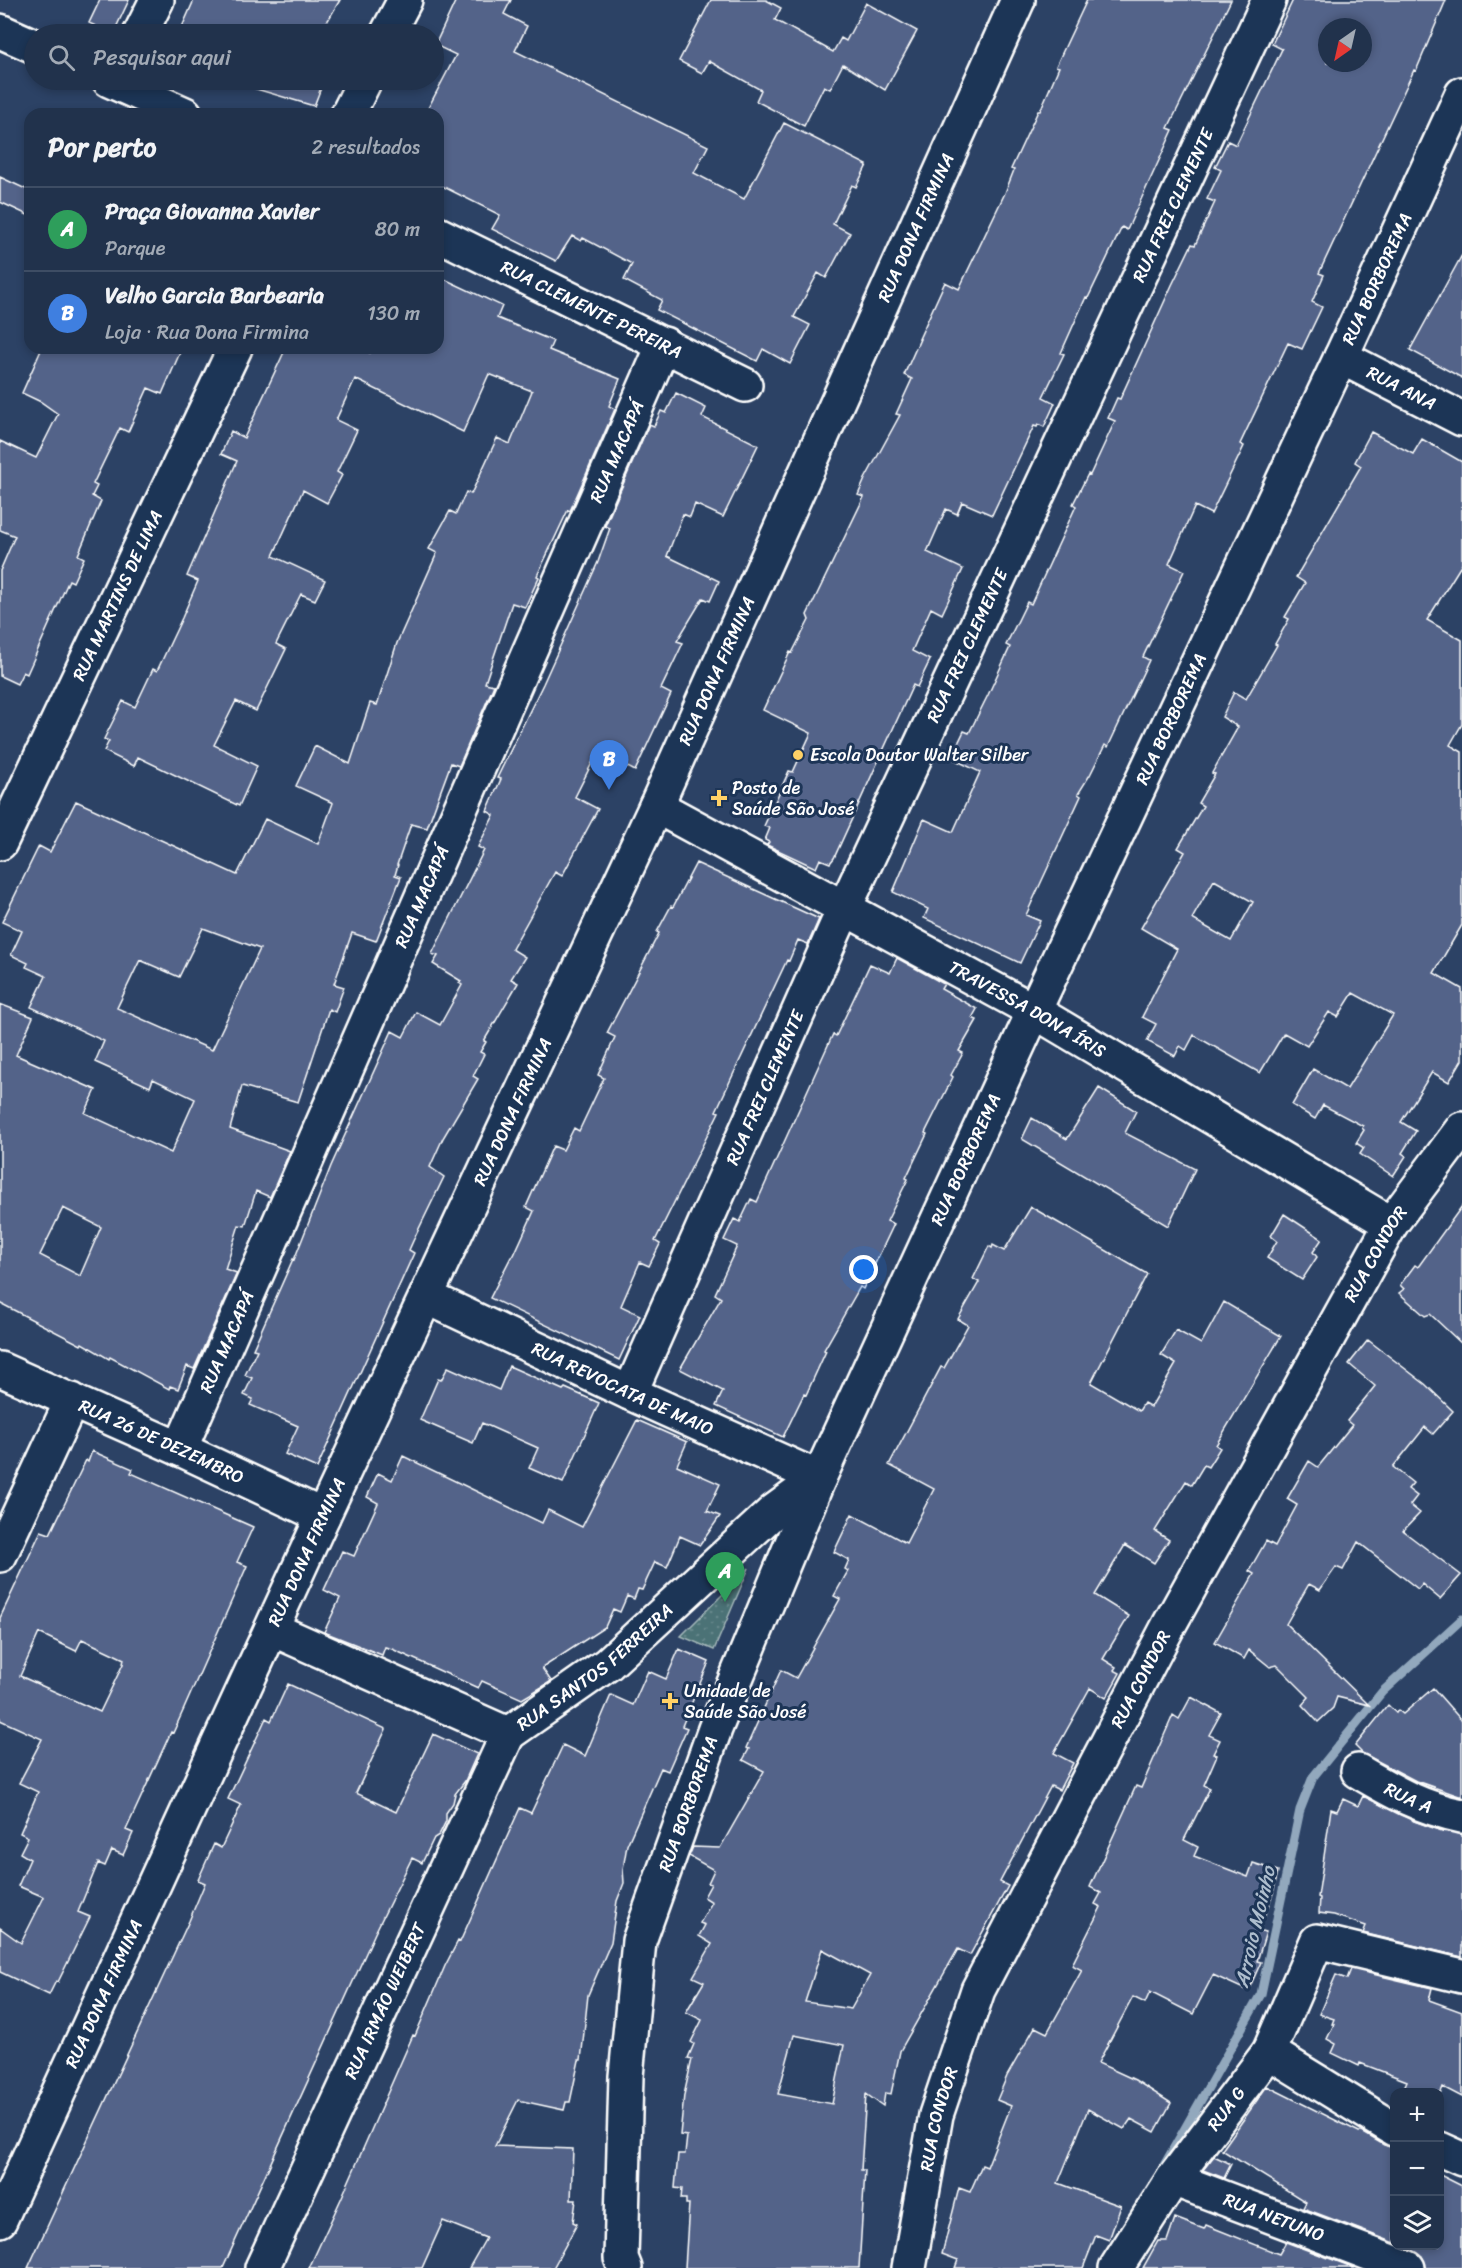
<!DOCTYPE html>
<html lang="pt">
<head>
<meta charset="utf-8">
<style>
  body { margin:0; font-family:Sriracha,sans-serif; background:#2d3e56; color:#f1f3f6 }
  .controls { position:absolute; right:18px; bottom:18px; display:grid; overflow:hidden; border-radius:12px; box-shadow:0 3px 9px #0003 }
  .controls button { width:54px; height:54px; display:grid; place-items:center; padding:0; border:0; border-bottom:2px solid #3e4d64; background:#21324c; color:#f1f3f6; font:30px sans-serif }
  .compass { position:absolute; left:1318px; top:18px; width:54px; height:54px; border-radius:50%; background:#21324c; box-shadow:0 3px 9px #0003; rotate:214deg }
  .you { position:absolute; left:864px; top:1270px; width:21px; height:21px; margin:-15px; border:4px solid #fff; border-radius:50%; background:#1a73e8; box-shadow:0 0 0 9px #1a73e833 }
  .badge { display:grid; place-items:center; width:39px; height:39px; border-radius:50%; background:#ea580c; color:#fff; font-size:20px; font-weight:700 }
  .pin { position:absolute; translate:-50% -50px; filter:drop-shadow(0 2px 3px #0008) }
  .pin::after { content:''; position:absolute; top:32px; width:21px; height:18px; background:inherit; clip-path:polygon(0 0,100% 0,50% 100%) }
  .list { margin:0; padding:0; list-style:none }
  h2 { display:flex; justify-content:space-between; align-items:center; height:78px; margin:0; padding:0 24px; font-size:26px }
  h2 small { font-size:20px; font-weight:400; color:#a2aab5 }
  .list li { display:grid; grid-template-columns:39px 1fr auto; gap:18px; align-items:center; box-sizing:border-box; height:84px; padding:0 24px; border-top:2px solid #3e4d64 }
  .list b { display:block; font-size:22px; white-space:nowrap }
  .list p { margin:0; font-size:20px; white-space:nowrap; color:#a2aab5 }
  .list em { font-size:20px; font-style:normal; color:#a2aab5 }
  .icon { flex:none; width:33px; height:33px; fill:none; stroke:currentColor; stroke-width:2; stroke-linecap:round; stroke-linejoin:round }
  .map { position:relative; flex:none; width:1462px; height:2268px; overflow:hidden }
  .search { position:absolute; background:#21324c; box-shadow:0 3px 9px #0003; left:24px; top:24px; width:420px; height:66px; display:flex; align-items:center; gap:15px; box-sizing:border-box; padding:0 21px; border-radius:33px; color:#a2aab5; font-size:22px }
  .panel { position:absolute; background:#21324c; box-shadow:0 3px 9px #0003; left:24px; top:108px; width:420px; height:246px; border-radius:18px }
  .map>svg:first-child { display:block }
</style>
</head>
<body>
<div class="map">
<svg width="1462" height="2268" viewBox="0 0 1462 2268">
  <defs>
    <pattern id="grass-dots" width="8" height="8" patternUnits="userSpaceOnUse" patternTransform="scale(1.5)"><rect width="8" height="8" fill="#4b7276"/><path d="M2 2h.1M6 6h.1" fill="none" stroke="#66878b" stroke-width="1.8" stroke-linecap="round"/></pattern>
  </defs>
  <rect width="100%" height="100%" fill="#2c4265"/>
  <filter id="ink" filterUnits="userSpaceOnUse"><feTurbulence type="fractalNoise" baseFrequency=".0167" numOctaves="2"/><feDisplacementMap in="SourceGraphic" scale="12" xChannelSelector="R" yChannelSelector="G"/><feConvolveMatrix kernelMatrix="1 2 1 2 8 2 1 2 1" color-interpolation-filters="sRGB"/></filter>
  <g filter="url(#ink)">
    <path fill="url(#grass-dots)" stroke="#a5b8ba" stroke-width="1.5" d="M749,1568L714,1650L681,1636Z"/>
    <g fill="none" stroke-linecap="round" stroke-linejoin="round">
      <path stroke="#92a8bd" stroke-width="9" d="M1162,2169L1261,1994L1300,1810L1313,1777L1382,1692L1462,1619"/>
    </g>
    <path fill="#536389" stroke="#fff" stroke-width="1.5" fill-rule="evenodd" d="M100,0H129L113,34L89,23Z
      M194,0H340L320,34H179Z
      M456,0H511L504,14L527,26L515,51L708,146L694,173L744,199L784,123L867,165L856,187L852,185L833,224L850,233L826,278L818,273L794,317L810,325L790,364L763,349L757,361L657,310L662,300L624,280L632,264L583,238L581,241L572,236L556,261L492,229L500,215L438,184V114H425L456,55L435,45Z
      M711,0H766L781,8L775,20L833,52L841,38L846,41L866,3L917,31L885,90L843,64L830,89L824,86L804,126L756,101L761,90L709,61L702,73L679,61Z
      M1087,0H1231L1168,128L1173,130L1127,230L1122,227L1088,298L1086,297L1061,353L1064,354L1043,397L1055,403L1044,427L1038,424L1037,427L1034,426L992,515L962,502L957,514L946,509L927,552L963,569L942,614L931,608L912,651L930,660L917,687L913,685L834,858L830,863L820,859L816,868L767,845L769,842L765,840L770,828L764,826L789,771L793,772L811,733L763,710L790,652L792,653L809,620L807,615L864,497L858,495L865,479L900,415L896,414L912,379L904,375L920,339H919L945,282L959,289L1005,193L1014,170L1011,169L1038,111H1040L1059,67L1056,66Z
      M1293,0H1446L1416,71L1414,70L1319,273L1324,275L1312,302L1322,307L1302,349L1288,343L1240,444L1244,446L1211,514L1195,506L1169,564L1184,571L1143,657L1149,660L1108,747L1105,745L1090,775L1078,794L1081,796L1026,915L1040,921L1020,963L924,918L928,909L893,892L924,819L953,832L980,772L951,758L964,731L969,733L988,695L1010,647L1006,645L1027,602L1031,604L1076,506L1073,504L1088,474L1090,475L1115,421L1108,418L1117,398L1120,399L1172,285L1192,244L1195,245L1215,202L1207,199L1221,170L1215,167L1228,141L1236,145L1282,49L1272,44ZM1327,27H1363V63H1327Z
      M244,80H324L314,106L243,85Z
      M0,177L30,191V216L0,202Z
      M1462,255V378L1410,350Z
      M438,276L502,306L497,318L553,341L549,350L620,379L609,406L615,409L570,511L568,510L537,576L539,577L525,607L512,603L485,683L494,685L459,766L451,763L427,828L411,824L397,865H398L395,875L401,877L376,941L352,933L334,984L344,987L335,1012L329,1009L298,1102L242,1086L230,1129L290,1151L270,1197L256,1191L245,1226L239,1225L225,1269L237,1273L194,1369L187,1366L178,1389L170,1386L169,1389L110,1357L109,1359L82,1343L81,1345L0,1303V1004L33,1017L16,1055L96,1090L85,1113L171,1153L195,1099L153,1079L150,1087L95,1062L104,1041L31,1007L46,976L26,967L28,963L11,955L22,931L2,922L39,846L50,852L76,801L237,875L265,819L318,844L333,803L296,786L315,746L350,764L370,703L377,705L397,643L437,553L429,549L450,511L456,514L466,492L471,494L497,438L510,444L532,391L489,374L463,432L355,379L336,420L357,430L337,472L342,475L327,503L303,490L273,556L325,580L315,600L301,594L276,644L286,649L256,711L236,701L214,745L257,766L239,806L138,757L134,766L104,751L109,741L104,739L123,701L135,707L153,669L157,671L182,618L198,581L187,576L237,461L221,454L231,431L244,438L286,348H359L370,353L373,348H438ZM203,928L260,949L212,1050L117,1008L140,960L179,977ZM63,1208L101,1227L80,1276L40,1255Z
      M42,348H182L162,394L148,388L128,432L120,428L93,484L97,486L92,496L101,501L78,555L84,558L73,582L69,580L27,674L23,672L17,684L0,676V571L15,536L0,530V441L36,458L58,414L41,402L22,393Z
      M676,393L706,408L702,417L758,445L723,517L695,504L690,517L683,514L667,556L719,581L710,601L703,598L677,641L683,643L661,689L671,694L635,771L598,751L575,797L598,809L562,876L555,872L512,949L525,957L511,979L518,983L484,1041L486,1042L480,1052L484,1054L473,1076L478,1079L443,1138L430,1167L444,1177L413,1241L409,1250L414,1253L317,1468L285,1454L298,1426L250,1405L253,1399L244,1395L252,1378L245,1375L257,1350L253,1349L293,1259L294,1260L331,1166L392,1031L403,1037L416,1012L440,1025L462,985L459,983L461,981L433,964L438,956L432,954L484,850L478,847L494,815L487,811L501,779L497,778L543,684L598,562L610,528L605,526L649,424L654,426L661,411L666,413Z
      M1371,432L1413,454L1422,439L1462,462V564L1427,620L1462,640V724L1450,745L1462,752V925L1434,973L1462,989V1060L1449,1082L1432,1072L1401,1122L1416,1131L1402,1153L1406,1156L1393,1176L1360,1154L1364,1148L1356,1143L1364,1130L1362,1128L1363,1126L1323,1105L1315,1119L1292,1105L1313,1069L1347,1089L1393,1015L1353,993L1338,1017L1329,1012L1307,1046L1284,1033L1260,1073L1194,1035L1186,1050L1180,1046L1175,1056L1147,1041L1156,1024L1142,1017L1177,949L1141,928L1185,852L1178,848L1203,806L1198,803L1215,774L1212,773L1238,727L1222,717L1234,692L1246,699L1277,645L1275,644L1289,619L1285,617L1305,583L1296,577L1361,466L1355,462ZM1214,880L1253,902L1231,941L1192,919Z
      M696,863L819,919L808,944L798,940L789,961L787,960L716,1111L719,1112L655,1241L660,1244L649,1266L640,1262L621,1306L640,1315L619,1360L490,1298L511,1257L514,1255L534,1211L526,1207L553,1146L563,1150L574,1128L579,1131L604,1078L598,1075L615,1037L607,1033L659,933L657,932L671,906L673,907Z
      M897,958L944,984L941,989L977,1009L972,1018L977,1020L959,1051L963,1053L951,1075L953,1077L925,1133L927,1134L906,1178L908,1179L887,1221L894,1224L863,1289L860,1287L824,1350L826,1351L806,1395L804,1394L783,1437L716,1406L723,1391L680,1369L721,1298L715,1294L737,1246L724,1240L734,1219L740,1222L751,1199L757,1202L833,1034L836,1036L870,964L890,973Z
      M1099,1088L1136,1111L1125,1133L1195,1169L1168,1226L1022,1139L1032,1118L1067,1139Z
      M1462,1206V1344L1430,1314L1425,1316L1399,1293L1404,1289L1400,1285L1415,1265L1418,1267Z
      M1031,1207L1147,1274L1091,1383L1139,1411L1144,1403L1151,1407L1176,1364L1161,1355L1176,1330L1201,1344L1224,1302L1281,1336L1216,1445L1220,1448L1208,1467L1204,1465L1192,1485L1186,1481L1155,1531L1169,1540L1154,1563L1125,1545L1095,1595L1129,1616L1103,1659L1116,1667L1114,1670L1120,1673L1106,1698L1090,1688L1054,1753L1073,1763L1059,1790L1051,1786L1000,1882L1008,1886L970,1955L958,1949L900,2051L891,2094L885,2093L883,2106L866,2094L861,2170H865L859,2268H685L689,2204H686V2199H681L682,2189L675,2188L678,2154H685L687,2136L680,2135L684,2095L692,2059L688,2058L694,2044L691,2042L702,2020L686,2012L704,1982L693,1977L712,1944L699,1936L705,1925L700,1923L712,1902L704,1897L711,1884L708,1883L714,1870L689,1856L693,1847L720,1848L764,1771L743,1760L749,1749L746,1748L781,1670L796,1678L840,1599L834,1596L848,1571L845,1569L849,1560L834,1552L852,1514L906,1543L934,1489L889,1465L941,1367L944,1368L968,1325L958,1319L979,1282L973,1279L989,1246L992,1248L993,1245L1004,1251ZM822,1949L870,1975L851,2009L805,2002ZM794,2035L844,2045L832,2104L778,2094Z
      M1284,1214L1322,1239L1313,1252L1317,1257L1302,1280L1267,1258L1277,1241L1271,1236Z
      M1368,1340L1425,1384L1453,1411L1433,1434L1425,1427L1393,1467L1413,1483L1408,1489L1417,1496L1410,1505L1420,1513L1403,1531L1461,1575L1440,1599L1422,1584L1418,1589L1358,1542L1343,1570L1336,1567L1320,1590L1309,1584L1286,1624L1369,1705L1337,1697L1333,1708L1318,1722L1302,1705L1309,1697L1277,1665L1270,1667L1249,1650L1244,1659L1215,1642L1254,1574L1249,1571L1266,1541L1275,1546L1297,1505L1287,1499L1309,1461L1318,1467L1352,1425L1347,1421L1375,1386L1349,1364Z
      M509,1366L563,1390L565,1388L599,1403L563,1483L529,1468L538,1448L482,1423L473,1443L420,1420L438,1379L441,1380L448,1367L499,1390Z
      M637,1420L687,1442L677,1465L720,1484L707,1511L720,1516L700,1545L680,1536L667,1567L655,1562L642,1590L638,1589L634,1599L627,1596L620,1612L613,1609L605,1627L542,1668L551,1681L542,1687L522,1699L482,1681L478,1688L392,1649L385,1647L382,1655L324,1632L340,1598L324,1590L342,1551L354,1556L378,1503L367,1497L378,1473L392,1480L403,1456L542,1523L548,1510L582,1527Z
      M92,1451L133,1469L131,1473L253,1527L237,1562L247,1566L183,1711L173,1733L171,1732L126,1830L133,1833L123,1855L112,1850L105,1866L98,1863L78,1912L90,1917L58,1982L56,1981L49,1995L0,1972V1928L21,1943L44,1897L18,1886L30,1859L20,1853L28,1837L20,1833L38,1792L19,1783L42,1739L0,1720V1618L41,1531L50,1534L86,1460L88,1462ZM39,1633L76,1651L82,1639L124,1659L123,1664L100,1712L20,1676Z
      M679,1649L709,1662L682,1726L687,1728L668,1771L661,1768L627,1845L623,1869L624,1883L617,1901L611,1942L588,1995L581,2060H579L570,2102H566L564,2110L518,2100L495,2146L573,2149L571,2200H576L573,2222L577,2224L553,2268H469L486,2238L443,2221L422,2268H309L341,2199L413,2035L415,2036L445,1966L458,1941L460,1942L520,1808L531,1813L563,1745L585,1756L611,1695L633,1705L648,1671L666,1679Z
      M288,1684L386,1729L356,1793L396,1812L433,1734L477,1754L465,1781L455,1794L453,1803L446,1813V1821L439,1835L434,1838L422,1863L412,1858L375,1933L223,2268H28L189,1921L205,1883L198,1880L214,1844L221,1848L241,1805L228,1799L266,1718L271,1721Z
      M1433,1688L1462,1721V1797L1416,1781L1362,1753L1355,1746L1388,1705L1396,1713L1398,1710L1403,1714Z
      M1191,1697L1221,1713L1209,1735L1220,1740L1213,1754L1217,1755L1204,1785L1210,1788L1184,1840L1198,1847L1194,1856L1248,1877L1253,1863L1278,1871L1273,1893L1259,1930L1266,1932L1257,1961L1261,1962L1248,1991L1213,1975L1193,2014L1150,1992L1145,2003L1133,1997L1098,2063L1135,2080L1171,2103L1155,2132L1131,2119L1124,2129L1088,2109L1058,2183L1121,2206L1109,2240L1096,2235L1083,2268H955L958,2260L942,2254L959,2188L970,2192L982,2165L987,2167L1011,2106L997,2100L1007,2076L1035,2027L1047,2033L1082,1970L1072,1965L1101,1907L1095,1904L1101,1893L1090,1887L1136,1786L1141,1788L1173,1715L1179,1719Z
      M1363,1796L1414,1821L1442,1831L1462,1834V1957L1363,1933L1366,1926L1334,1915L1319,1913L1320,1898L1318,1897L1331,1809L1337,1811L1343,1799L1358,1806Z
      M1351,1969L1432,1988L1429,2000L1462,2012V2097L1443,2087L1441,2092H1402L1407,2081L1360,2063L1359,2066L1332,2053L1336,2044L1327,2039L1334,2024H1332L1334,2019L1319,2014L1336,1975L1347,1979Z
      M1267,2086L1359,2132H1362L1384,2145L1395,2148V2243L1303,2208L1306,2202L1222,2150Z
      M1214,2156L1231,2164L1224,2178L1203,2170Z
      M1440,2175L1462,2186V2268H1426L1422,2256L1402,2246H1440Z
      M1175,2218L1204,2229L1206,2225L1279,2254L1286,2242L1355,2268H1143L1158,2241H1167Z"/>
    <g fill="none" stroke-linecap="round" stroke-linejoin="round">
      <defs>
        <g id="minor">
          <path d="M0,31L34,46"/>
          <path d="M140,34L157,0"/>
          <path d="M387,34L405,0"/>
          <path d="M109,80L185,114"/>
          <path d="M348,114L365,80"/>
          <path id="s1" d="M438,234L745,385"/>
          <path id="s2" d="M1341,357L1462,419"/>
          <path id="s3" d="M656,806L1034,1011L1391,1224"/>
          <path id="s4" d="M0,843L235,348"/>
          <path id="s5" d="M427,1297L630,1393L819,1478"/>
          <path id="s6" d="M0,1369L180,1449L323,1516"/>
          <path id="s7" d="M630,1393L844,909L1269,0"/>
          <path id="s8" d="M180,1449L664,344"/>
          <path d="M0,1555L72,1400"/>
          <path id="s9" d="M272,1629L508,1734L608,1664L774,1511L819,1478"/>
          <path id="s10" d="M1358,1771C1393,1792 1422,1808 1462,1816"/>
          <path d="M1269,2052L1394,2129"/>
          <path d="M1440,2149L1462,2159"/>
          <path id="s11" d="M1173,2179L1408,2268"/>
          <path id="s12" d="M0,2220L323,1516L656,806L1018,0"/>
          <path id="s13" d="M262,2268L508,1734"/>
          <path id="s14" d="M625,2268L621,2258L626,2076L639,1941L715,1729L819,1478L1034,1011L1341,357L1462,94"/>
          <path id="s15" d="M909,2268L936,2115L978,1990L1169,1625L1391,1224L1462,1129"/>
          <path id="s16" d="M1116,2268L1173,2179L1269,2052L1317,1941L1462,1976"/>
        </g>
      </defs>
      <use href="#minor" stroke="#fff" stroke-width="38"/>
      <use href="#minor" stroke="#1d3557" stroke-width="33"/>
    </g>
  </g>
  <g fill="#ffd166" stroke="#1d3557" stroke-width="2">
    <circle cx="798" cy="755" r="6"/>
    <path d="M716 789h6v6h6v6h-6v6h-6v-6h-6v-6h6z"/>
    <path d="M667 1692h6v6h6v6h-6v6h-6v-6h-6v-6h6z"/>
  </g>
  <g text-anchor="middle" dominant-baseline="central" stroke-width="6" stroke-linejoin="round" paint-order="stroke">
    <g font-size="18" fill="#fff" stroke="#1d3557">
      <text stroke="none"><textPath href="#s7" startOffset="1306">RUA FREI CLEMENTE</textPath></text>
      <text stroke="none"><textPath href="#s12" startOffset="2193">RUA DONA FIRMINA</textPath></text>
      <text stroke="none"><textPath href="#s14" startOffset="2148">RUA BORBOREMA</textPath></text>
      <text stroke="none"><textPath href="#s1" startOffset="171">RUA CLEMENTE PEREIRA</textPath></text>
      <text stroke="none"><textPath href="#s2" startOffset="68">RUA ANA</textPath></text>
      <text stroke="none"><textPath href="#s8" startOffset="1089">RUA MACAPÁ</textPath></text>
      <text stroke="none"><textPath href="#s4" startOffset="274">RUA MARTINS DE LIMA</textPath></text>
      <text stroke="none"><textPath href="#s7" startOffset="820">RUA FREI CLEMENTE</textPath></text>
      <text stroke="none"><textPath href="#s12" startOffset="1707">RUA DONA FIRMINA</textPath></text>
      <text stroke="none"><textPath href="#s14" startOffset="1662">RUA BORBOREMA</textPath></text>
      <text stroke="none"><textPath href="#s8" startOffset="603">RUA MACAPÁ</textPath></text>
      <text stroke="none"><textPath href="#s3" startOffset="423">TRAVESSA DONA ÍRIS</textPath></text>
      <text stroke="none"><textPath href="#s7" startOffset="334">RUA FREI CLEMENTE</textPath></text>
      <text stroke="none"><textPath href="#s12" startOffset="1221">RUA DONA FIRMINA</textPath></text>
      <text stroke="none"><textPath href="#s14" startOffset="1176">RUA BORBOREMA</textPath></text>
      <text stroke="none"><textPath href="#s15" startOffset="1124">RUA CONDOR</textPath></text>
      <text stroke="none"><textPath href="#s8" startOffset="117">RUA MACAPÁ</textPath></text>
      <text stroke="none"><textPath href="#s5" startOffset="216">RUA REVOCATA DE MAIO</textPath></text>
      <text stroke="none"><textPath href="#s6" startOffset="177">RUA 26 DE DEZEMBRO</textPath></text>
      <text stroke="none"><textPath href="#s12" startOffset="735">RUA DONA FIRMINA</textPath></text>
      <text stroke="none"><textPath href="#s9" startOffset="368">RUA SANTOS FERREIRA</textPath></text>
      <text stroke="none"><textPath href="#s15" startOffset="638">RUA CONDOR</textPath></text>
      <text stroke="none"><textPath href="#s10" startOffset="57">RUA A</textPath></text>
      <text stroke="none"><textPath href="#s14" startOffset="474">RUA BORBOREMA</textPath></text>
      <text stroke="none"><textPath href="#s12" startOffset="249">RUA DONA FIRMINA</textPath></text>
      <text stroke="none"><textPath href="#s13" startOffset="294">RUA IRMÃO WEIBERT</textPath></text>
      <text stroke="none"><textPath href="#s16" startOffset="194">RUA G</textPath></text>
      <text stroke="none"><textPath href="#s15" startOffset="152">RUA CONDOR</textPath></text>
      <text stroke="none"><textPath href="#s11" startOffset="108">RUA NETUNO</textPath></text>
    </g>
    <g font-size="18" fill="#fff" stroke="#1d3557" text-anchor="start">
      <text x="810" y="755">Escola Doutor Walter Silber</text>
      <text x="732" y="788">Posto de<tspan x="732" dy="21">Saúde São José</tspan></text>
      <text x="684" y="1691">Unidade de<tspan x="684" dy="21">Saúde São José</tspan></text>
    </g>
    <g font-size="20" font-style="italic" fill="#aebece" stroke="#1d3557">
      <text transform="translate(1255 1927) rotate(-77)">Arroio Moinho</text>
    </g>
  </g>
</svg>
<div class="controls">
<button>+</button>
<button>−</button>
<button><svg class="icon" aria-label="layers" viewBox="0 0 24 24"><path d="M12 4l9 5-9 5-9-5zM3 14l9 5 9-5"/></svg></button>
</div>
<svg class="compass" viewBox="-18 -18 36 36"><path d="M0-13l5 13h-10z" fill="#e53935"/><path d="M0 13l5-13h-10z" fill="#a2aab5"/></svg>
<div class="you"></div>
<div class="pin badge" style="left:725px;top:1602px;background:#2e9e5b">A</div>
<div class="pin badge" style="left:609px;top:790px;background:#3f7fe0">B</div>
<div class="search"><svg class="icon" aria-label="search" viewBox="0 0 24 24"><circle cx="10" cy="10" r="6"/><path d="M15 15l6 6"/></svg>Pesquisar aqui</div>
<section class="panel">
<h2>Por perto<small>2 resultados</small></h2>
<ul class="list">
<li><span class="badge" style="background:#2e9e5b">A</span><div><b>Praça Giovanna Xavier</b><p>Parque</p></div><em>80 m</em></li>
<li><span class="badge" style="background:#3f7fe0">B</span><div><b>Velho Garcia Barbearia</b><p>Loja · Rua Dona Firmina</p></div><em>130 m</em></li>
</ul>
</section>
</div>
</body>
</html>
